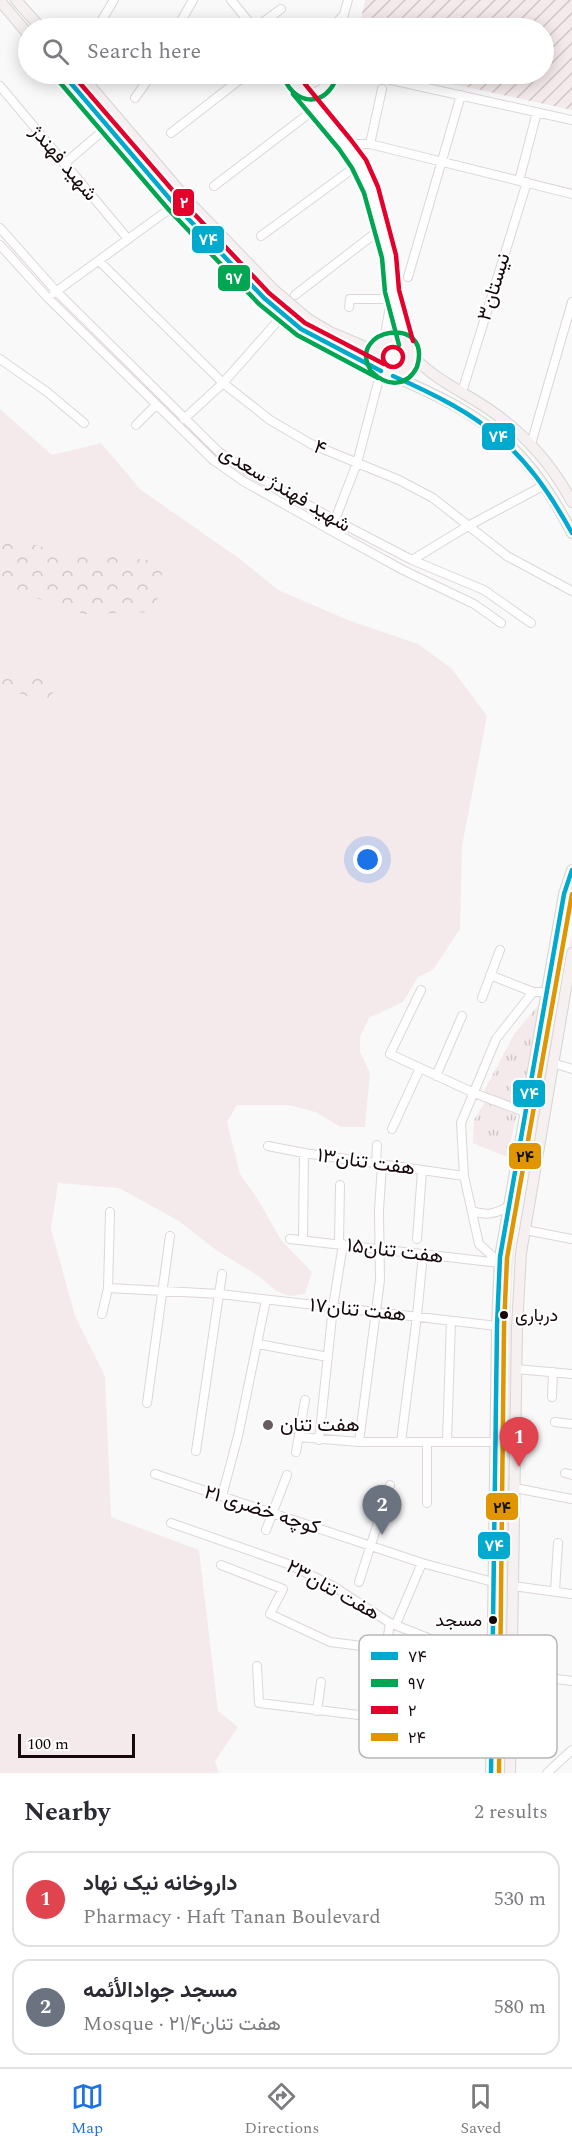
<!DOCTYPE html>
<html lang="en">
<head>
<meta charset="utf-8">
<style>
  body { margin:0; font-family:Spectral,Vazirmatn,serif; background:#f7f7f7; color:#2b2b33 }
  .scale { position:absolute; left:18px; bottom:15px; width:117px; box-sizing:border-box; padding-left:6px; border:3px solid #17090b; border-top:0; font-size:16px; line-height:21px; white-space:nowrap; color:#17090b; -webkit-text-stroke:4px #fff; paint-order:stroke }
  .you { position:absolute; left:368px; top:860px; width:21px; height:21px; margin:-15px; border:4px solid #fff; border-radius:50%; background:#1a73e8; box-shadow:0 0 0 9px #1a73e833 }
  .badge { display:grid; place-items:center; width:39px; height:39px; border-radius:50%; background:#1a73e8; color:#fff; font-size:20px; font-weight:700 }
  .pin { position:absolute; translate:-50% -50px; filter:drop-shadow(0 2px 3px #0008) }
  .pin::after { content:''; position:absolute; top:32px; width:21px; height:18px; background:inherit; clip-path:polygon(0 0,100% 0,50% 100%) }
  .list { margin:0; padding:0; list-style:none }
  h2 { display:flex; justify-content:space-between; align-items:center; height:78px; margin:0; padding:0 24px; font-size:26px }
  h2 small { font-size:20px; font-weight:400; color:#7c7c81 }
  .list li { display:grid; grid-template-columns:39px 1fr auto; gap:18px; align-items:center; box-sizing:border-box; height:96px; margin:0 12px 12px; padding:0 12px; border:2px solid #e1e1e2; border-radius:18px }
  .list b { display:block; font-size:22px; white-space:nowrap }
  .list p { margin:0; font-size:20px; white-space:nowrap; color:#7c7c81 }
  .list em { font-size:20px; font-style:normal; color:#7c7c81 }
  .icon { flex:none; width:33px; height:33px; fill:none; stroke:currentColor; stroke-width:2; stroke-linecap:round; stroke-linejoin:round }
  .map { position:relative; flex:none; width:572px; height:1773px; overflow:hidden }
  .search { position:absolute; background:#fff; box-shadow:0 3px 15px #0003; left:18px; right:18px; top:18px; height:66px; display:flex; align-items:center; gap:15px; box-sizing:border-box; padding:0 21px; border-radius:33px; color:#7c7c81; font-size:22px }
  .sheet { height:294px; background:#fff }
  nav { display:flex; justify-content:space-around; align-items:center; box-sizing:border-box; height:84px; border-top:2px solid #e1e1e2; background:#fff; font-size:16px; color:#7c7c81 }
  nav a { display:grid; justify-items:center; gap:3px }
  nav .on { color:#1a73e8 }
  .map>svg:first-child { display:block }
</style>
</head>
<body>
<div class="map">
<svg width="572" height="1773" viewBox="0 0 572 1773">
  <defs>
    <pattern id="forest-crowns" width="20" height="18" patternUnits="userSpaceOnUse" patternTransform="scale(1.5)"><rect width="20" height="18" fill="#f5eaeb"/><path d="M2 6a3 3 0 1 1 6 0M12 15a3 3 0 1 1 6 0" fill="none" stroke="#d1c7c8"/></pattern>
    <pattern id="park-tufts" width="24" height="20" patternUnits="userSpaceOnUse" patternTransform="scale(1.5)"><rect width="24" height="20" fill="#f5eaeb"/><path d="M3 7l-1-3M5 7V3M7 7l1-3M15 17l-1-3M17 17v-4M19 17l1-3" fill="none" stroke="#d1c7c8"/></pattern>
    <pattern id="garden-furrows" width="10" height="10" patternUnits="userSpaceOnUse" patternTransform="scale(1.5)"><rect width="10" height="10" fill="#f5eaeb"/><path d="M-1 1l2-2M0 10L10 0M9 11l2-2" fill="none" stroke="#d1c7c8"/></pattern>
  </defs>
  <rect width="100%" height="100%" fill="#f9f9f9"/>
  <path fill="#f5eaeb" d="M0,409L52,455L101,443L141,490L240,559L278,590L348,620L418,644L452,669L487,716L462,846L460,929L433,970L418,977L403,1002L369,1018L360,1037V1052L370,1073L365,1127H341L315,1112L289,1105H237L227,1122L240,1174L257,1198L281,1240L312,1272L305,1294L290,1296L276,1291L260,1277L216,1250L179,1221L119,1188L58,1183L51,1229L75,1316L105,1376L111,1517L199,1550L218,1711L238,1727L215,1761L219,1773H0Z
    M572,937V951L529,1161L524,1160Z
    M521,1185L524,1188C513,1241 510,1292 511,1346L507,1677L502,1678C503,1594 507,1510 507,1426C507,1346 500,1264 521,1185Z
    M502,1684H506L505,1773H500Z"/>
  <path fill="url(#forest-crowns)" d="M0,534L45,548L164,562L155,612L84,614L0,586Z
    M0,666L58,684L46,704L0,685Z"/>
  <path fill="url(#park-tufts)" d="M541,1002L520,1106L484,1091L515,1033Z
    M485,1102L517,1114L507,1157L473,1143L474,1120Z"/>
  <path fill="url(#garden-furrows)" d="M365,0H572V110L408,74H544V28H359Z"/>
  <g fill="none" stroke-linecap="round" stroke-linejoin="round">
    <defs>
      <path id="minor" d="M231,0L254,28
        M97,28L114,0
        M177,28L193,0
        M255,28L281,9
        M331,28L343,16
        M340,28L348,0
        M291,74L296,86L309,93C321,92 328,86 330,74
        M364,74L572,120
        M329,80L364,74
        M0,86L128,239
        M299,89L345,144L359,164L371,190L389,257L392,291L406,343
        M135,98L152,74
        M320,115V91
        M171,133L247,74
        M345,144H370L572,194
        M370,144L382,89
        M64,164L98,135
        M519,181L537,112
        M214,186L315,109
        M0,228L56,291L219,452L249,472L335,520L412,560L484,590L531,623
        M261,236L359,164
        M0,245L48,298L213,460L243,481L330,530L403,570L474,604L501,623
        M99,261L223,383L270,420L311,444L399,480L433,498L507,556L572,591
        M408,277L461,95
        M54,293L175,205
        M295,295L382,228
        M349,307L350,299H391
        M384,341L392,294
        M0,359L47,392L84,423
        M462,392L527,182
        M184,419L223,383L283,315
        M136,425L156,405
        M531,444L572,302
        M333,525L357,463L381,371
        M412,560L468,526L539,488
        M490,975L533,992H547
        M421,990L390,1054L474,1093L525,1112
        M482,998L500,950
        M553,1063L572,1069
        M436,1076L462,1016
        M392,1129L420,1068
        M268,1146L304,1153L464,1176
        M376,1164L377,1145
        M472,1211C486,1216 496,1214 509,1206
        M525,1230L572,1239
        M290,1239L500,1263
        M417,1239L422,1171
        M303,1240L304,1153
        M339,1244L340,1185
        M500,1263L479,1244L464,1176L461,1123L496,1039L533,992
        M108,1288L220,1294L497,1326
        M102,1314L108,1288L110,1212
        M258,1344L328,1357
        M516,1369L572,1374
        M552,1397L553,1372
        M147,1403L170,1236
        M555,1422L572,1424
        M299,1437L359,1442H496
        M319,1440L333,1307L343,1244
        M359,1442L380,1280L379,1210L382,1165
        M401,1442L417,1316L423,1254
        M447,1442L451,1321
        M196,1451L222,1274
        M296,1452L305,1400
        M565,1473L572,1475
        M155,1474L422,1563L493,1582
        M515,1488L572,1499
        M222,1496L238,1436L266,1300
        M427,1503V1442
        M171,1523L288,1564L333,1586L390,1623L428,1638L494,1659
        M266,1530L287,1475
        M221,1565L283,1589L270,1614L330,1642L386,1649
        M359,1582L390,1485
        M513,1586L572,1594
        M555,1591L558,1543
        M396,1624L422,1563
        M257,1666L259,1703L384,1718L492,1737
        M513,1673L572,1681
        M317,1711L321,1682
        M384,1718L386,1649L390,1623
        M547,1773L572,1750"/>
      <path id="major" d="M16,0L41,28
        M0,1L28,34
        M63,74L175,205L264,298L301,329L381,371
        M80,74L190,203L273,289L308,319L330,332L375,351
        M374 357a19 19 0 1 1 38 0a19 19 0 1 1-38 0Z
        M412,355C434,380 463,391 490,410C525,434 552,465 572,502
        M393,376C483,414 527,445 572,533
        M491,1773L497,1326L500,1257L564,894L572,870
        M510,1773L517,1328L521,1253L572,953"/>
    </defs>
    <use href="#minor" stroke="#ded6d7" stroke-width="10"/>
    <use href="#major" stroke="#d7d5d5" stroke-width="12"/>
    <use href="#minor" stroke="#fefefe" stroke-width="8"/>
    <use href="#major" stroke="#f6f0f0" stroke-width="10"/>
    <defs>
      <path id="bus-1" d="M63,74L175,205L264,298L301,329L381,371
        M393,376C484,416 523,445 572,533
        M491,1773L497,1326L500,1257L564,894L572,870"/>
      <path id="bus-2" d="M284,78C296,107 327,107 337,76
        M57,79L169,210L259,304L297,335L378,378
        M293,94L339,149L352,168L364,193L382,258L385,292L399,345
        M370,369C347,329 433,313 417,367C407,387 387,387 372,372"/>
      <path id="bus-3" d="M72,74L181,200L269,293L305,323L384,364
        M305,84L351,140L366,160L378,187L396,255L399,290L413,341
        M383 357a10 10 0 1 1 20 0a10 10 0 1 1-20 0Z"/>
      <path id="bus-4" d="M499,1773L504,1326L507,1258L572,894"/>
    </defs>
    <use href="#bus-1" stroke="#fff" stroke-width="9"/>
    <use href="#bus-2" stroke="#fff" stroke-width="9"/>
    <use href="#bus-3" stroke="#fff" stroke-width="9"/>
    <use href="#bus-4" stroke="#fff" stroke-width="9"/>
    <use href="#bus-1" stroke="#00a9ce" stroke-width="4.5"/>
    <use href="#bus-2" stroke="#00a651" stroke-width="4.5"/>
    <use href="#bus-3" stroke="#e4002b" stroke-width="4.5"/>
    <use href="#bus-4" stroke="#e19601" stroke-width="4.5"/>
  </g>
  <g fill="#17090b" stroke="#fff" stroke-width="2">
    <circle cx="504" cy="1315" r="5"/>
    <circle cx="493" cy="1620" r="5"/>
  </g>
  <circle fill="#665d5e" stroke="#fff" stroke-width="2" cx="268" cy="1425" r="6"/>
  <g text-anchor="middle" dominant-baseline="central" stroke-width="4.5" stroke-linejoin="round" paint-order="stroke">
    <g font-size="18" fill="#17090b" stroke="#fff" text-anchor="start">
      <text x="515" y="1315">درباری</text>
      <text x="482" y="1620" text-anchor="end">مسجد</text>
    </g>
    <g font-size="20" fill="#17090b" stroke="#fff">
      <text transform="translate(64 163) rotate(50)">شهید فهندژ</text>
      <text transform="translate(494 287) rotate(-73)">۳نیستان</text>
      <text transform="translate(320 448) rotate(23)">۴</text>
      <text transform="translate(285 489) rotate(31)">شهید فهندژ سعدی</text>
      <text transform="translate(366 1162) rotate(8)">۱۳هفت تنان</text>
      <text transform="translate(395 1251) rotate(7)">هفت تنان۱۵</text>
      <text transform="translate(358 1310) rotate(6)">هفت تنان۱۷</text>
      <text transform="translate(262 1510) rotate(18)">کوچه خضری ۲۱</text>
      <text transform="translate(333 1590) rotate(29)">هفت تنان۲۳</text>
    </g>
    <g font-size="20" fill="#17090b" stroke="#fff" text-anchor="start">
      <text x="280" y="1425">هفت تنان</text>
    </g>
  </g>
  <rect x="359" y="1635" width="198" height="123" rx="9" fill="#fff" stroke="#b9b5b6" stroke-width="1.5"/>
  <rect x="371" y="1652" width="27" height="8" fill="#00a9ce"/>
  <rect x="371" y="1679" width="27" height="8" fill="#00a651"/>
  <rect x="371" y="1706" width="27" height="8" fill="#e4002b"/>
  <rect x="371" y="1733" width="27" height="8" fill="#e19601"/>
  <g font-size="16" fill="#17090b">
    <text x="408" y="1662">۷۴</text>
    <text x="408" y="1689">۹۷</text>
    <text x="408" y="1716">۲</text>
    <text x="408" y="1743">۲۴</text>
  </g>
  <g stroke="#fff" stroke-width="2">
    <rect x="172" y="188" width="23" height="29" rx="6" fill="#e4002b"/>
    <rect x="191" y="225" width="34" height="29" rx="6" fill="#00a9ce"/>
    <rect x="217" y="264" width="34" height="28" rx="6" fill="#00a651"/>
    <rect x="481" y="422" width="35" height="29" rx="6" fill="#00a9ce"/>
    <rect x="512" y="1079" width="34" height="29" rx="6" fill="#00a9ce"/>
    <rect x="508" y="1142" width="34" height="28" rx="6" fill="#e19601"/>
    <rect x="485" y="1492" width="34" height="29" rx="6" fill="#e19601"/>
    <rect x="477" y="1531" width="34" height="29" rx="6" fill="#00a9ce"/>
  </g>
  <g font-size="16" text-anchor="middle" font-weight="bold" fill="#fff">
    <text x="184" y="208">۲</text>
    <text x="208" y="245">۷۴</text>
    <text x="234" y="284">۹۷</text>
    <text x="498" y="442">۷۴</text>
    <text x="529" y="1099">۷۴</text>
    <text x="494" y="1551">۷۴</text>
  </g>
  <g font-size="16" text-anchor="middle" font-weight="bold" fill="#111">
    <text x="525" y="1162">۲۴</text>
    <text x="502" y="1513">۲۴</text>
  </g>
</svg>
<div class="scale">100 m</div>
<div class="you"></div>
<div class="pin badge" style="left:519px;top:1467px;background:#e0444e">1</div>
<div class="pin badge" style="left:382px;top:1535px;background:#6b7280">2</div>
<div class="search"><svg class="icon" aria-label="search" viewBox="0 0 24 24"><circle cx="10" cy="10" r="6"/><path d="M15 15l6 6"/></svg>Search here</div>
</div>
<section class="sheet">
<h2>Nearby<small>2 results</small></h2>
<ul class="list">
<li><span class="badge" style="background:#e0444e">1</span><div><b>داروخانه نیک نهاد</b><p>Pharmacy · Haft Tanan Boulevard</p></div><em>530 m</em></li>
<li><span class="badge" style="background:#6b7280">2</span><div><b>مسجد جوادالأئمه</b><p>Mosque · ۲۱/۴هفت تنان</p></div><em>580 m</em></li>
</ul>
</section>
<nav>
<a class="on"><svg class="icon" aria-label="map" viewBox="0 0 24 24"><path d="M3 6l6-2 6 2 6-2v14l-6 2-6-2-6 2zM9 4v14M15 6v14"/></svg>Map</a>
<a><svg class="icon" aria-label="directions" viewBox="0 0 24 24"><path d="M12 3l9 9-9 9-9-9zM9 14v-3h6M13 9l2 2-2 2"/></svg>Directions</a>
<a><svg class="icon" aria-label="saved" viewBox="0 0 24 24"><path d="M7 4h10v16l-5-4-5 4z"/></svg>Saved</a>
</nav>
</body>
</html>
